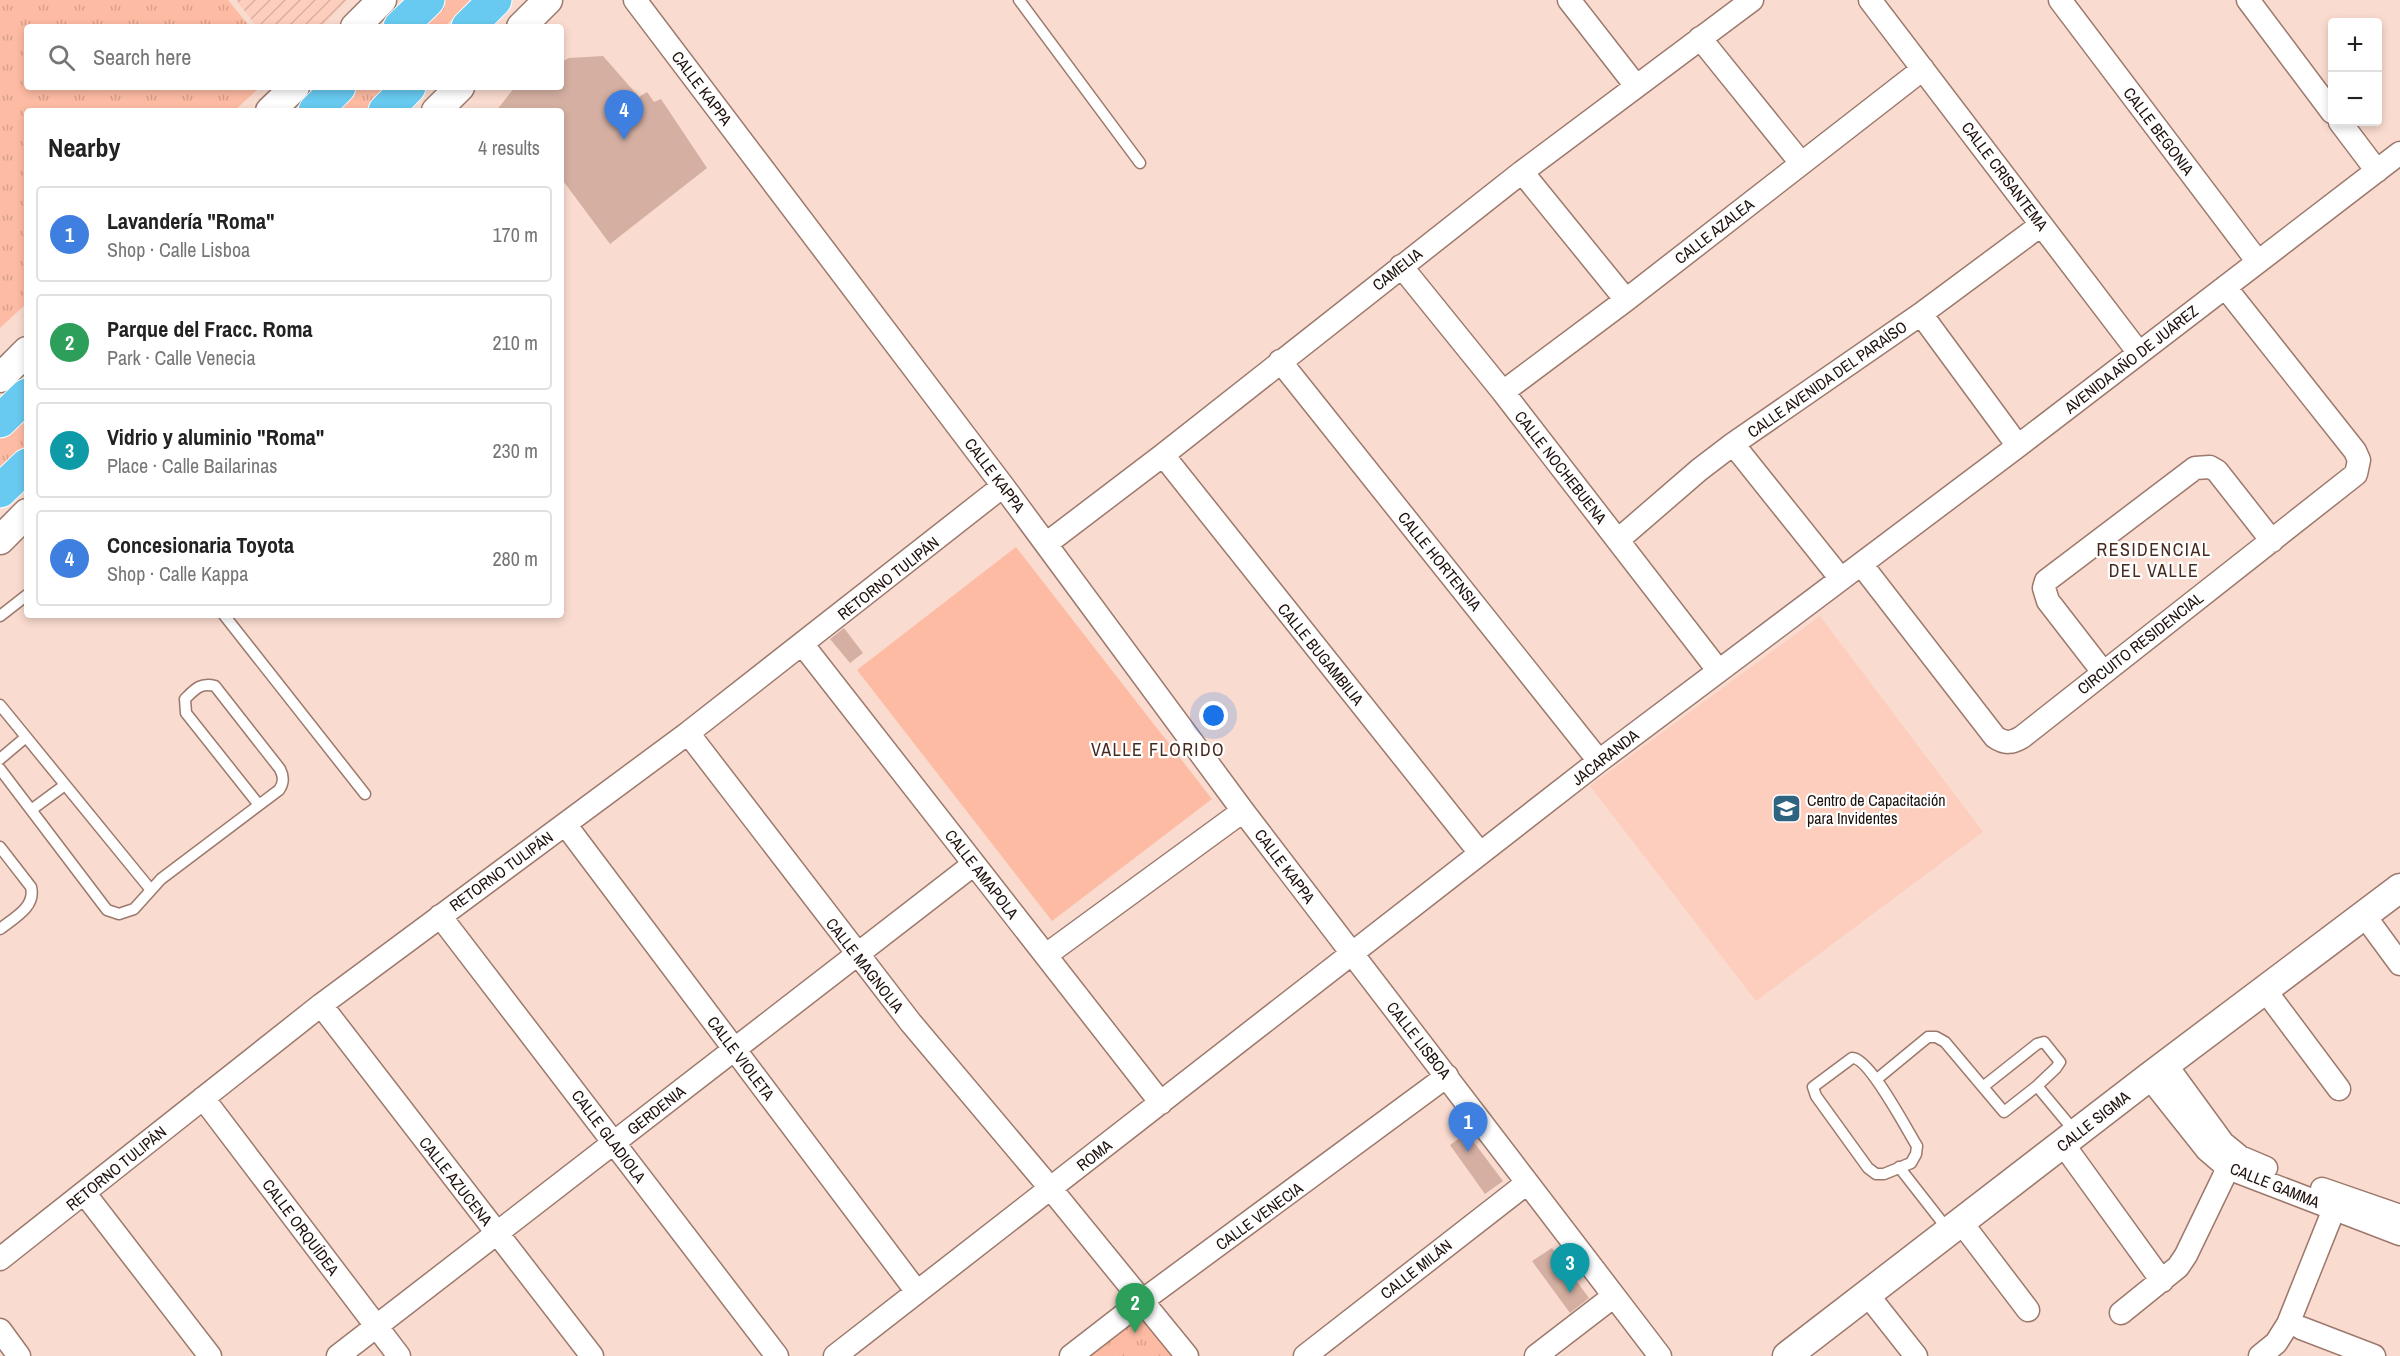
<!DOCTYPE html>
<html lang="en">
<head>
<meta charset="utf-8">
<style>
  body { margin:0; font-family:"Archivo Narrow",sans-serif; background:#f2f2f2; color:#222 }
  .controls { position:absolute; right:18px; top:18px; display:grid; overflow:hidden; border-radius:6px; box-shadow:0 3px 9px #0003 }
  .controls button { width:54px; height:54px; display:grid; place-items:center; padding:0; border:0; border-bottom:2px solid #e0e0e0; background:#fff; color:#222; font:30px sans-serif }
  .you { position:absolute; left:1214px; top:716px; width:21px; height:21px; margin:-15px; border:4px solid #fff; border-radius:50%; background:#1a73e8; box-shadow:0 0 0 9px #1a73e833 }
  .badge { display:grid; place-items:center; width:39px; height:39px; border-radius:50%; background:#db2777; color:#fff; font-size:20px; font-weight:700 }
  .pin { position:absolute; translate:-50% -50px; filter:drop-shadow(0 2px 3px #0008) }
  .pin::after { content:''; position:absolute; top:32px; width:21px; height:18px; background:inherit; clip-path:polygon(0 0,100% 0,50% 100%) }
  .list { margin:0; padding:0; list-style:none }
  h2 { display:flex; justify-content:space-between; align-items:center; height:78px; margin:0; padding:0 24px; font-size:26px }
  h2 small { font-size:20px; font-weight:400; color:#767676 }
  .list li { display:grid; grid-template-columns:39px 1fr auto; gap:18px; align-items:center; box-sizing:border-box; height:96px; margin:0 12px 12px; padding:0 12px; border:2px solid #e0e0e0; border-radius:6px }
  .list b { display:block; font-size:22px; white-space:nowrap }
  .list p { margin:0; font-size:20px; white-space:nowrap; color:#767676 }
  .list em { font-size:20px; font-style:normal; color:#767676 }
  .icon { flex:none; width:33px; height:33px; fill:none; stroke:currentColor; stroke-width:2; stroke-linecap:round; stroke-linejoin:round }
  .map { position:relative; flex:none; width:2400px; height:1356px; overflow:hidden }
  .search { position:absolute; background:#fff; box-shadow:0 3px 9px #0003; left:24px; top:24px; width:540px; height:66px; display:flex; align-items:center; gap:15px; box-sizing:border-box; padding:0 21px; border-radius:6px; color:#767676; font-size:22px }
  .panel { position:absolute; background:#fff; box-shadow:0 3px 9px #0003; left:24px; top:108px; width:540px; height:510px; border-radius:6px }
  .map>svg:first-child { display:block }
</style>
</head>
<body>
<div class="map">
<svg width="2400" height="1356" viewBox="0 0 2400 1356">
  <defs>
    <pattern id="industrial-furrows" width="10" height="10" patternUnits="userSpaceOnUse" patternTransform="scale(1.5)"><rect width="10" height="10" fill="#fdcebd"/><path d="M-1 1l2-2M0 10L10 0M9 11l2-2" fill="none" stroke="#d8b0a1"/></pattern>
    <pattern id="grass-tufts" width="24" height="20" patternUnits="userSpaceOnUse" patternTransform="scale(1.5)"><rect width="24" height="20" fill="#febba3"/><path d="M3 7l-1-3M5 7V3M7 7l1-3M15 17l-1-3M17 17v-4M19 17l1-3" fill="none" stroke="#d9a08b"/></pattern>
  </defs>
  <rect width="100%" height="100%" fill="#fadbcf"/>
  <path fill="#fdcebd" d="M1820,616L1983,832L1756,1001L1590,786Z"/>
  <path fill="url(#industrial-furrows)" d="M236,0H347L321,27H257Z"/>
  <path fill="url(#grass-tufts)" d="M0,0H228L250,27H27V87H260L234,111H27V303L0,328Z
    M441,0H472L444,27H413Z
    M353,87H391L370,111H328Z
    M27,409V449L0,475V435Z
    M1141,1310L1178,1356H1081Z"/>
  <path fill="#febba3" d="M1016,547L1212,799L1052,921L857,670Z"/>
  <path fill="#d5b0a2" d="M603,56L639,97L647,92L654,102L661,99L707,168L610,244L561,178V111H496L515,87H561V62L569,58Z
    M844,628L863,653L850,663L830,639Z
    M1467,1133L1503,1181L1485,1194L1450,1145Z
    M1552,1248L1589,1298L1570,1313L1532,1261Z"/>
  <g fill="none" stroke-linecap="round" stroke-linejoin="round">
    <defs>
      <path id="service" d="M1019,0L1140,163
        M224,615L365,794
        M0,616L27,595
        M0,705L151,890
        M0,759L26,737
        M0,769L107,910L119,914L134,909L161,879L279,790C284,783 284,777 280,769L215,686C201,682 195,689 185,699L186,713L259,805
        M31,810L65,785
        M0,847L31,887C36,907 14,918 0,929
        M1852,1058C1869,1057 1907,1130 1917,1146L1916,1154L1911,1163L1884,1174H1876L1868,1168L1816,1096L1813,1087Z
        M1877,1079L1928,1037H1936L1945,1042L2004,1112L2037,1086
        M1984,1086L2037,1044L2044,1042L2060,1062L2056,1068L2037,1086L2076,1133
        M1899,1167L1949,1231"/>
      <path id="minor" d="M635,0L1003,486L1243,811L1660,1356
        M1569,0L1636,86
        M1870,0L2139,353
        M2060,0L2258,262
        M2248,0L2332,112
        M1700,38L1801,163
        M2340,122L2377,171
        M1522,172L1626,300
        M1401,266L1503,392L1718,670
        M1921,314L2018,446
        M1280,361L1599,761
        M1503,392L1626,300L1923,69
        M1733,444L1841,579
        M1163,455L1480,853
        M1618,540L1699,470L1733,444L1921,314L2041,225
        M1046,544L1163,455L1522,172L1752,0
        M1861,564L1995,737C2005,744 2012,743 2022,737L2356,474L2359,460L2355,451L2225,287
        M803,645L1161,1103
        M2103,672L2048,601L2044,588L2046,581L2195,468L2210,467L2217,471L2272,541
        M688,733L911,1023L1051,1189L1187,1356
        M565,824L917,1292
        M2364,915L2400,964
        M440,916L777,1356
        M1046,955L1243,811
        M2265,990L2339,1089
        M321,1005L592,1356
        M2166,1065L2223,1143L2240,1157L2266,1168
        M2149,1077L2207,1150L2228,1168L2400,1234
        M203,1098L399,1356
        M2063,1144L2162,1281
        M2322,1189L2400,1216
        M85,1194L210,1356
        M1961,1222L2028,1310
        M0,1259L321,1005L688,733L1003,486
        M1867,1294L1916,1356
        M2121,1313L2178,1267L2186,1255L2228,1168
        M2301,1328L2374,1356
        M0,1330L19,1356
        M338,1356L974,864
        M835,1356L1599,761L2018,446L2400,153
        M1071,1356L1142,1301L1447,1076
        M1305,1356L1527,1183
        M1536,1356L1614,1296
        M2260,1356L2276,1343L2288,1324L2334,1209"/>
      <path id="tertiary" d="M355,27L382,0
        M521,27L548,0
        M270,111L295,87
        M436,111L460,87
        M0,378L27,351
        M0,540L27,513
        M1787,1356L2149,1077L2400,888"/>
      <path id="primary" d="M400,27L428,0
        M468,27L495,0
        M315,111L339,87
        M385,111L409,87
        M0,421L27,395
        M0,491L27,465"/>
    </defs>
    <use href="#service" stroke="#9c796c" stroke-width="13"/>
    <use href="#minor" stroke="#9c796c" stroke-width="25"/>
    <use href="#tertiary" stroke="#9c796c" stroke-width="31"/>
    <use href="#primary" stroke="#fff" stroke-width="35"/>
    <use href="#service" stroke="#fff" stroke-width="10"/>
    <use href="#minor" stroke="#fff" stroke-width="22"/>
    <use href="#tertiary" stroke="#fff" stroke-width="28"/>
    <use href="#primary" stroke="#68caf0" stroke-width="33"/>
  </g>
  <defs>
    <symbol id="university-square" viewBox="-11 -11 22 22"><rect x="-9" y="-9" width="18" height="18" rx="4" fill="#2f637f" stroke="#fff"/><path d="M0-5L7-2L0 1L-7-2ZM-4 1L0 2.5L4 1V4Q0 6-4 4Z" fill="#fff"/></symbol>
  </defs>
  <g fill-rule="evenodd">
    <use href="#university-square" x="1770" y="792" width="33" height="33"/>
  </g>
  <g text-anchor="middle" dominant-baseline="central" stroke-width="4.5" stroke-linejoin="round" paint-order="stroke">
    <g font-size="16" fill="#1e110c" stroke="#fff">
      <text transform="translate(702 88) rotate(53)">CALLE KAPPA</text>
      <text transform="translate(2159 131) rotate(53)">CALLE BEGONIA</text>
      <text transform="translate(2005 176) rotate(53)">CALLE CRISANTEMA</text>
      <text transform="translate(1714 231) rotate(-38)">CALLE AZALEA</text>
      <text transform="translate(1397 269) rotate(-38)">CAMELIA</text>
      <text transform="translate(2131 359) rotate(-38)">AVENIDA AÑO DE JUÁREZ</text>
      <text transform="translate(1827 379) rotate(-35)">CALLE AVENIDA DEL PARAÍSO</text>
      <text transform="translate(1561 467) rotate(52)">CALLE NOCHEBUENA</text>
      <text transform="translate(995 475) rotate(53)">CALLE KAPPA</text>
      <text transform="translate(1440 561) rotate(51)">CALLE HORTENSIA</text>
      <text transform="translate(888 578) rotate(-38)">RETORNO TULIPÁN</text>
      <text transform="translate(2140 643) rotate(-38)">CIRCUITO RESIDENCIAL</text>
      <text transform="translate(1321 654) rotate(51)">CALLE BUGAMBILIA</text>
      <text transform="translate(1605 757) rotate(-38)">JACARANDA</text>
      <text transform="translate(1285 866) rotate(53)">CALLE KAPPA</text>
      <text transform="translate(501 871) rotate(-36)">RETORNO TULIPÁN</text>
      <text transform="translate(982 874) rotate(52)">CALLE AMAPOLA</text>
      <text transform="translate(865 965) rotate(52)">CALLE MAGNOLIA</text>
      <text transform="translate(1419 1040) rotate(52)">CALLE LISBOA</text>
      <text transform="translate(741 1058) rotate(53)">CALLE VIOLETA</text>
      <text transform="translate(656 1110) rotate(-38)">GERDENIA</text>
      <text transform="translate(2093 1121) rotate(-38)">CALLE SIGMA</text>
      <text transform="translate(609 1136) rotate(53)">CALLE GLADIOLA</text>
      <text transform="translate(1094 1155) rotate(-38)">ROMA</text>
      <text transform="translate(116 1168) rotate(-39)">RETORNO TULIPÁN</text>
      <text transform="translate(456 1181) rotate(52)">CALLE AZUCENA</text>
      <text transform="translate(2275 1185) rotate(22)">CALLE GAMMA</text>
      <text transform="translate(1259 1216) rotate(-36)">CALLE VENECIA</text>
      <text transform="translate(301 1227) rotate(53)">CALLE ORQUÍDEA</text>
      <text transform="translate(1416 1269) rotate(-38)">CALLE MILÁN</text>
    </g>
    <g font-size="16" fill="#1e110c" stroke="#fff" text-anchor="start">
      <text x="1807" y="800">Centro de Capacitación<tspan x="1807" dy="18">para Invidentes</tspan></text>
    </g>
    <g font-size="18" letter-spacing="1.5" fill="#472a1f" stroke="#fff">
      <text x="2154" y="549">RESIDENCIAL<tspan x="2154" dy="21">DEL VALLE</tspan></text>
      <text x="1158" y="749">VALLE FLORIDO</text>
    </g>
  </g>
</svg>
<div class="controls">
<button>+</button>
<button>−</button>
</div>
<div class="you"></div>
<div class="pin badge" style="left:1468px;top:1152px;background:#3f7fe0">1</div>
<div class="pin badge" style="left:1135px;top:1333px;background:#2e9e5b">2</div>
<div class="pin badge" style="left:1570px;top:1293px;background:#0f9aa8">3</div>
<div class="pin badge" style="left:624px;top:140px;background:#3f7fe0">4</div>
<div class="search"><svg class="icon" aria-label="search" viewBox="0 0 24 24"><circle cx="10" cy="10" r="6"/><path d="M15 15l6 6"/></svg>Search here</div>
<section class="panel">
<h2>Nearby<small>4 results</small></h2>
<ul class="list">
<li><span class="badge" style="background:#3f7fe0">1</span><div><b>Lavandería &quot;Roma&quot;</b><p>Shop · Calle Lisboa</p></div><em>170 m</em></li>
<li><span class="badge" style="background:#2e9e5b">2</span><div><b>Parque del Fracc. Roma</b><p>Park · Calle Venecia</p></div><em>210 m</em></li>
<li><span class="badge" style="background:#0f9aa8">3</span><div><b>Vidrio y aluminio &quot;Roma&quot;</b><p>Place · Calle Bailarinas</p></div><em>230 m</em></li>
<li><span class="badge" style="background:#3f7fe0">4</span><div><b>Concesionaria Toyota</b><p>Shop · Calle Kappa</p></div><em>280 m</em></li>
</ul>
</section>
</div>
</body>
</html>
